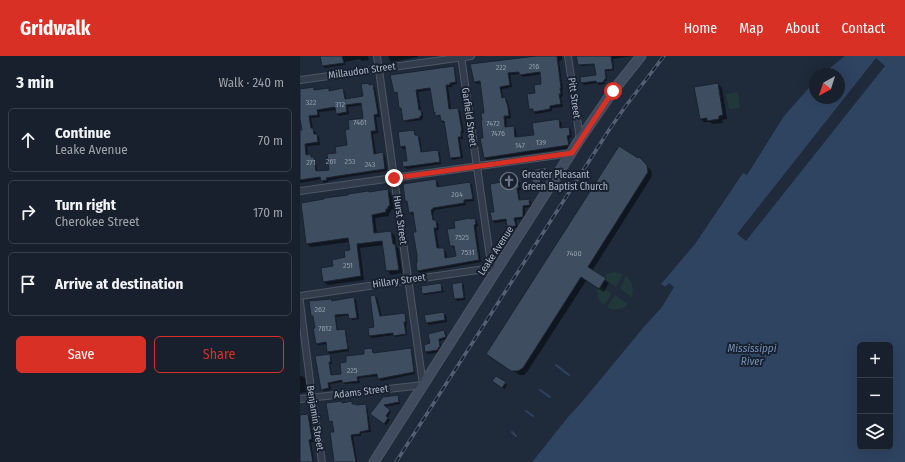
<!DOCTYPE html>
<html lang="en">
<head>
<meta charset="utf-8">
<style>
  body { margin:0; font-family:"Fira Sans Condensed",sans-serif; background:#202834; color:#f1f3f6 }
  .controls { position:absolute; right:12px; bottom:12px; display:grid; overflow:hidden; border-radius:6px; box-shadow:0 4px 16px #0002 }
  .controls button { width:36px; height:36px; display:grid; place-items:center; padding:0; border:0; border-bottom:1px solid #363e48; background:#17202c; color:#f1f3f6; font:20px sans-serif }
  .compass { position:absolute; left:509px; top:12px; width:36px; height:36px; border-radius:50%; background:#17202c; box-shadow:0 4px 16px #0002; rotate:219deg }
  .stop { position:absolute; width:12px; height:12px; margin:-9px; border:3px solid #d93025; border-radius:50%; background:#fff }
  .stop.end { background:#d93025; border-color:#fff; box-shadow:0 1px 4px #0008 }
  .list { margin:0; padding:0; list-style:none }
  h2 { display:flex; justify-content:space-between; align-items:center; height:52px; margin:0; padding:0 16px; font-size:17px }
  h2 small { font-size:13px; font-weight:400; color:#9ea3a9 }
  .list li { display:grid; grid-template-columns:26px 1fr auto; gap:12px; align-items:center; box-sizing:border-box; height:64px; margin:0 8px 8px; padding:0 8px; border:1px solid #363e48; border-radius:6px }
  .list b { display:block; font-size:15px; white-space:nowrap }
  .list p { margin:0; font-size:13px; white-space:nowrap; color:#9ea3a9 }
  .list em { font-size:13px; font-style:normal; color:#9ea3a9 }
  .actions { display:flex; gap:8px; padding:12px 16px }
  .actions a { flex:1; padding:9px 0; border:1px solid #d93025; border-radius:6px; text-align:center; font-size:14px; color:#d93025 }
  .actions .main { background:#d93025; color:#fff }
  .icon { flex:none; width:22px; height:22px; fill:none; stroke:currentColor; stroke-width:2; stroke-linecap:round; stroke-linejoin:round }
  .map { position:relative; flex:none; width:605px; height:406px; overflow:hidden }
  header { display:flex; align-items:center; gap:24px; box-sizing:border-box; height:56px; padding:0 20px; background:#d93025; color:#fff }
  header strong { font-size:19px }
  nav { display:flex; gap:22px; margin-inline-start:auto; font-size:14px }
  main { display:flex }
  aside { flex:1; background:#17202c }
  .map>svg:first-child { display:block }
</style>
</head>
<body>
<header>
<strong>Gridwalk</strong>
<nav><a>Home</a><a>Map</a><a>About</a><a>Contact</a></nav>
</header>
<main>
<aside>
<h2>3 min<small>Walk · 240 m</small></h2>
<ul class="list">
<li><svg class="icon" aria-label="ahead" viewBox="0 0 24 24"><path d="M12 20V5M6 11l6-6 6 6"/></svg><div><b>Continue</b><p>Leake Avenue</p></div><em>70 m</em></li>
<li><svg class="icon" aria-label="right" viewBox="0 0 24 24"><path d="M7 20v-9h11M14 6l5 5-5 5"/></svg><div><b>Turn right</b><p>Cherokee Street</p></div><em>170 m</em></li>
<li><svg class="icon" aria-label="arrive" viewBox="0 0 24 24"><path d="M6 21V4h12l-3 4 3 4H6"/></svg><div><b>Arrive at destination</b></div></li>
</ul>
<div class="actions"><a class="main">Save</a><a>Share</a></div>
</aside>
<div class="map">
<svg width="605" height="406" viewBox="0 0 605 406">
  <rect width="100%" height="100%" fill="#1f2a3a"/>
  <path fill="#21383b" d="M438,36L440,52L429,53L426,38Z
    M314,216L320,217L323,219L316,231L303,222C305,218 309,217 314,216Z
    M326,220C333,226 334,232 332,241L320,233Z
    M299,229L312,238L304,249C298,244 295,237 299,229Z
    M315,239L328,248C322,254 314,255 307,251Z"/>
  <path fill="#2f4461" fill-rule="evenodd" d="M545,0H605V406H221L368,233L361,228L395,188L443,117L447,119L484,60L515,25V42H539V18H522ZM560,289H590V391H560Z"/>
  <path fill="#1f2a3a" d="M576,2L585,10L446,185L437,178Z
    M369,227L374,231L362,251L343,272L281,347L268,361L233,405L232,406H219L365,234L361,231L362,229L365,231Z"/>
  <path fill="#0007" fill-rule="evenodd" d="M21,0H68L69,4L62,5L60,3L45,6V9L25,12L23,10Z
    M88,0H118V1L91,6Z
    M240,0H262V4L259,5L263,34H262L263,40L261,41L263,51L252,52V55L236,58L230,53L236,38L242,29V18L223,21L220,18L210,19L212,31L202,33L203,42L207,44L210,54L211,62L206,63L207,72L214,71L216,74L217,82L235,80L259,64L261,66L262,73L269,72L271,74L272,81L269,82L271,92L187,104L185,102L186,58L181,27L177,28L175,25Z
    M277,0H332L313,3L314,14L306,15L307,25H305V28L299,29L297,27L284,29L282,27L297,20L295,9L281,10L279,8Z
    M153,11L155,14L157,28L152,29V31H148L151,54L158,53L160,55L164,77H162L163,83H160L163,102L153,104L150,102L146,67H144L141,65V61L137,60L145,59L134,56L131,34L118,36L121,55L123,57V62H122V64L106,66L104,64L102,54L100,52L98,38L95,36Z
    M418,28L422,32L427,63L422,64L423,67L412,68L410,66H404L400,62Z
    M73,29L75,32L80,61H76L78,77L73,78L76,98H83L85,100L87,115L41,122L28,125V126L24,127L22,123L0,127V75H3L0,62V36L14,32L16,35L29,33L31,35L43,34L45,36L46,43L64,41ZM62,49L64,63L50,74L48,90L37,98L30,115L17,116L16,105L11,99L8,100L7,90L20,89L19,81L13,73L11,62L20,61L19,56L36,54L37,57L39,60L49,58L48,51Z
    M114,75L117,80L120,82L122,97L138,95L140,97L141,108L107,113L104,111L108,105L106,93H103L101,91Z
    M343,106L351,114L352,120L292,215L309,227L304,236L286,225L227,316L224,319H220L191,302L187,298Z
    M245,112L247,114L248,120L241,122L242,129L236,130L234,128L232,115Z
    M136,124L138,127L139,131L170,127L172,129L174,145L165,146L166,149L135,154V155L133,156L134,165L138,167L139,174H136L139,193H143L146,196L147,202L157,201L156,192H154L151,190L156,173L171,164L175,163L177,166L178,170L176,171L181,206L120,217L118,215L117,176L115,158L112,159L110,156L109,147L106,145Z
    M217,124L220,127L221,134H219L220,145L229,144L231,146L232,151L225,152V163L216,164L218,172L210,173L208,171L207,165L195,167L193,165L195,156Z
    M88,134L91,138L94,153L91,154V156L89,157V160L75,162L77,178L91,176L95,180L96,190L99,193L102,217L91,219L87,215L84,189L60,192L64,224L28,229L24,226L33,211V204L46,202L51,195L49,186L11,191L7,188L70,137Z
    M162,227L164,229L165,244L157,245L155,243Z
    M141,228L142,230L144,236L125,239L123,237Z
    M75,240L77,242L82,261L104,258L106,260L107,268H106L107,279L96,281L94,279L72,282L70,280L75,272Z
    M54,242L56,244L59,263L52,264L50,259L36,261L38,275L44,274L46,276L49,295L30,298L28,296L27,288L18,289L16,287V273L14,261L12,259L33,246Z
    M144,257L146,259L147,266L129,269L127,267L126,260Z
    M144,275L146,277L147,283L140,285L142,293L140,296L128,298L126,296Z
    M72,293L74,298L110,293L112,296L115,318L81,325L78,320L59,322L60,327L45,328L43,326L30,328L31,334L24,335L22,333L29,299L31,301L32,308H30L32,320L42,319L48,307L66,299Z
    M0,320H2L5,322L7,336L0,337Z
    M196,321L207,329L205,333L195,327Z
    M97,340L99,342L100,348L84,351L91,356L87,362L90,364L86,369L74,359L84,342Z
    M42,346L43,347L51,346L57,350L65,349L67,351L71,376L61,377V380H53L57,406H35L34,367H32L30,365Z
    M7,359L10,362L14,386H11L14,406H1L0,405V360Z"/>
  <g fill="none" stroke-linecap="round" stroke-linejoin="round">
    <path stroke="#2f4461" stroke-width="2" d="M256,309L269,319
      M240,334L250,341
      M226,355L233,360
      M212,376L216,380"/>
  </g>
  <path fill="#3f4d60" stroke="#1a2331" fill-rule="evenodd" d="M20,0H42L44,7L22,10Z
    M236,0H257L261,32H260L261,38H259L261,48L250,50V53L233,56V53H229L227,38L235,37L234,29L241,28L240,16L219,19V16L208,17L210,29L200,31L202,42L205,41L208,51L209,60H204L205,71L214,70L215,81L234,79L232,67L259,63L260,72L269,71L270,79L267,80L269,89L184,102L180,82H183L181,64H182L181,57H184L180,25L174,26L170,8Z
    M276,0H311L313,13L305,14L306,23L304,24V26L297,27L296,25L281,27L280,21L296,19L294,8L278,9Z
    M154,10L156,26L150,27V29H146L149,53L158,52L162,75H161V81H158L161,101L150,102L144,65H141L140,59L135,60V56L134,57L130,32L116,34L119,54H121L122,60H120V62L103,65L101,52H99L97,36L94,37L90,19Z
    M69,27V29L73,28L78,58L74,59L76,75H71L74,98L83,96L85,113L38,120L26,122L27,124L21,125L20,121L0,124V74H2L0,63V33L14,31V34L29,32V35L43,32L45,43L63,40L61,28ZM61,47L63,62L48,64L49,73L45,74L47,89L35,91L36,97L27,98L29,114L16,115L14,101H11V98L6,99L5,88L18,86L17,78H14L13,72H11L9,60L18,59L17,54L35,51L36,58L47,56L46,49Z
    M418,27L423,59L419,60V63L407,65V62L400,63L394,31Z
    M114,74L115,79H118L121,96L138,94L140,106L103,111L102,105H107L105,90L100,91L98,76Z
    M319,90L338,102L339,101L347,109L348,116L288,211L306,222L299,233L281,221L223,312L218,315H211L186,298Z
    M246,111L247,119L239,120L241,127L233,129L230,114Z
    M136,123L137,131L170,126L173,143L164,144V147L133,152V153L131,154L133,164H136L137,172H134L137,192H144L145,202L156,200L154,190H150L147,173L155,172L154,165L170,162V163L175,162L176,168L174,169L179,204L117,215L116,207H117V199L113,176H116L113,156L109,157L107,145H105L103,128Z
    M218,123L219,132H217L219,144L229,143L230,149L223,150V161L214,162L216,170L207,171L206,163L192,165L190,156H194L190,128Z
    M88,133L90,150H88V153H86V156L72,159L74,177L91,175L93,188H95L99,214L86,215L82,185L57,188L61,220L23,226L21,212L33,210L32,204L45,201L44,195L50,194L48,182L6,188L1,147L24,143V142L48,139V138L68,135L69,136Z
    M162,226L164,242L154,243L152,228Z
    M141,227L142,235L122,238L121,230Z
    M75,239L80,260L105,257L106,266H104L106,278L93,280V277L69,280L68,272L74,271L70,240Z
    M54,241L57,262L49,263L48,258L35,259L37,274L45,273L48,293L27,296L26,286L16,288L13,272H15L13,260H11L9,245L31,243L32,245Z
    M144,256L145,264L126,267L124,259Z
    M144,274L146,281L139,283L140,291L138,292V294L125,296L124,289L130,287L128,278Z
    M72,292L73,297L111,292L114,316L78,323L77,318L57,321L58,325L42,327V324L28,327L29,332L21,334L15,300L30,298L31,306H29L31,319L41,318L40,307L46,306V300L64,298V293Z
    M196,320L206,326L202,332L192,325Z
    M98,339L99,346L84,349L90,354L86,360L88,362L84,368L70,358L83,341Z
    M42,345V347L52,345V348H56V349L66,348L69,374L60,376V378L51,379L56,406H34L30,376H34L32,365L29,366L26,347Z
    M8,358L12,383L9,384L13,406H0V359Z"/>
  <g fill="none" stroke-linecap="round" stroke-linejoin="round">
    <defs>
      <path id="street" d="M161,0L191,208L197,213
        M268,0L280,83
        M0,24L171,0
        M0,135L272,97
        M0,240L185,213H197
        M0,246L12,341L22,406
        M0,343L123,329L77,0"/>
      <path id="secondary" d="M74,406L280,83L313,35L341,0"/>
    </defs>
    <use href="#street" stroke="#4d5765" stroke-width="8"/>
    <use href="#secondary" stroke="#4d5765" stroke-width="11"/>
    <use href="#street" stroke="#323c4a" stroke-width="6"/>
    <use href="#secondary" stroke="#404b5e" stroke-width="9"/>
    <defs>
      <path id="rail" d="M96,406L309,74L325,51L364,0"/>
    </defs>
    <use href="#rail" stroke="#546072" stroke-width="3.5"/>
    <use href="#rail" stroke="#18212f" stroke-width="2" stroke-dasharray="6" stroke-linecap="butt"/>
  </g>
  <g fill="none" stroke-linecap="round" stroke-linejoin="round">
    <path stroke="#d93025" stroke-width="5" d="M94,122L272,97L313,35"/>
  </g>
  <defs>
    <symbol id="church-ring" viewBox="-11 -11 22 22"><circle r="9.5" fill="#18212f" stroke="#6b7280" stroke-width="1.5"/><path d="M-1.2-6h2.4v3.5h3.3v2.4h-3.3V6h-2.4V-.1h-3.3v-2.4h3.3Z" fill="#6b7280"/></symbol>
  </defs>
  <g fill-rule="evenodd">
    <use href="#church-ring" x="199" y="115" width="20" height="20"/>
  </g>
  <g text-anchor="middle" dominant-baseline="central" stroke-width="4" stroke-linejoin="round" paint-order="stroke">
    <g font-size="8" fill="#929cad">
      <text x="234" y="10">216</text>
      <text x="201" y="11">222</text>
      <text x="11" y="46">322</text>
      <text x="40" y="48">312</text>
      <text x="60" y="66">7461</text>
      <text x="193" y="67">7472</text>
      <text x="198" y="77">7476</text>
      <text x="241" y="86">139</text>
      <text x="220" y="89">147</text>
      <text x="31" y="105">261</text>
      <text x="50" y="105">253</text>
      <text x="11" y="106">271</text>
      <text x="70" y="108">243</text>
      <text x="157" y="138">204</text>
      <text x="162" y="181">7525</text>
      <text x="168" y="196">7531</text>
      <text x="274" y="197">7400</text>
      <text x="48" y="209">251</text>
      <text x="20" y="253">262</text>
      <text x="25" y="272">7612</text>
      <text x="52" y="314">225</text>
    </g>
    <g font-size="10" fill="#adb7c7" stroke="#18212f">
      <text transform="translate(62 15) rotate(-8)">Millaudon Street</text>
      <text transform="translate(274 42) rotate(82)">Pitt Street</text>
      <text transform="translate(169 61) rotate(82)">Garfield Street</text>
      <text transform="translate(100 164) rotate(82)">Hurst Street</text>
      <text transform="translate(196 195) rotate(-57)">Leake Avenue</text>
      <text transform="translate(99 225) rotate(-8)">Hillary Street</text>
      <text transform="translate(61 336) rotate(-7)">Adams Street</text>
      <text transform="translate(15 362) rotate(81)">Benjamin Street</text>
    </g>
    <g font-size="10" fill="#adb7c7" stroke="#18212f" text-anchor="start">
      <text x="222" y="119">Greater Pleasant<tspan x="222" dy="12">Green Baptist Church</tspan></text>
    </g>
    <g font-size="11" font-style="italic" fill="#728eb2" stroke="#18212f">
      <text x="452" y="292">Mississippi<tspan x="452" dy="13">River</tspan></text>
    </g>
  </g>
</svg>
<div class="controls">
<button>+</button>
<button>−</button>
<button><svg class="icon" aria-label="layers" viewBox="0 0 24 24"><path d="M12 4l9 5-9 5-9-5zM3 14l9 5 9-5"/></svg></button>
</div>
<svg class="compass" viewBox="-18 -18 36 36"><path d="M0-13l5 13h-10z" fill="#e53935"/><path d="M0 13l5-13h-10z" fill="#9ea3a9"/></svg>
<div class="stop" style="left:313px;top:35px"></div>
<div class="stop end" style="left:94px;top:122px"></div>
</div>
</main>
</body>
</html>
